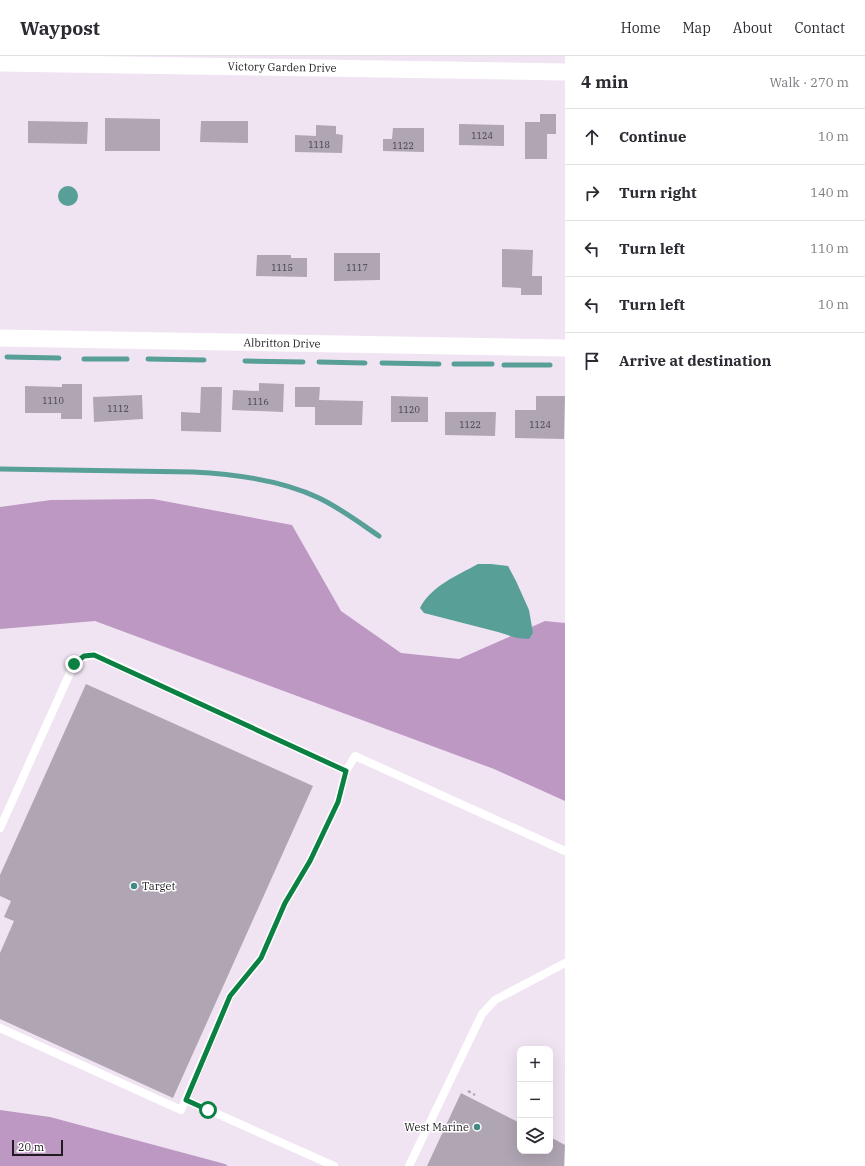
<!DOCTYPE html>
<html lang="en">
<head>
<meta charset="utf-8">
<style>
  body { margin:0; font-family:"IBM Plex Serif",serif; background:#f7f7f7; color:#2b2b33 }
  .controls { position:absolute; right:12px; bottom:12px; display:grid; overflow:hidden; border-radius:8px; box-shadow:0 4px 16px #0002 }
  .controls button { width:36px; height:36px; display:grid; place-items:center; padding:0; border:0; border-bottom:1px solid #e1e1e2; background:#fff; color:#2b2b33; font:20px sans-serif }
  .scale { position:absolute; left:12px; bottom:10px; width:51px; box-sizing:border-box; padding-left:4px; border:2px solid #1f1b20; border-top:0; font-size:11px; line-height:14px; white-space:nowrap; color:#1f1b20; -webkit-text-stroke:3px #fff; paint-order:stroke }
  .stop { position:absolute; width:12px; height:12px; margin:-9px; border:3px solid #0b8043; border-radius:50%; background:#fff }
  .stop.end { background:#0b8043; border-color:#fff; box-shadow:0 1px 4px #0008 }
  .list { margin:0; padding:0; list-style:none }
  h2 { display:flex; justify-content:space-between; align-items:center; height:52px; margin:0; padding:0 16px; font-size:17px }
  h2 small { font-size:13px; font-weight:400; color:#7c7c81 }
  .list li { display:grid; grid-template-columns:26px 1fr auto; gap:12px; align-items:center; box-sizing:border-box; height:56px; padding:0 16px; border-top:1px solid #e1e1e2 }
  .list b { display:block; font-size:15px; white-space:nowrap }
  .list em { font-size:13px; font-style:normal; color:#7c7c81 }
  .icon { flex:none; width:22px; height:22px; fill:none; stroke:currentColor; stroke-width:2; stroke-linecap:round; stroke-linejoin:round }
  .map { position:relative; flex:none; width:565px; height:1110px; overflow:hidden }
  header { display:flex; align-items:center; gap:24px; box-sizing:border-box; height:56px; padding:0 20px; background:#fff; border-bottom:1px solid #e1e1e2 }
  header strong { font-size:19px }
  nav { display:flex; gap:22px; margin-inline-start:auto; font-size:14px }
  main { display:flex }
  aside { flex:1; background:#fff }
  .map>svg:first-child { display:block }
</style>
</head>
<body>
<header>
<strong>Waypost</strong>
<nav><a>Home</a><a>Map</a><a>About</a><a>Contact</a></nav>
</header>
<main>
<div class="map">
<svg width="565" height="1110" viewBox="0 0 565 1110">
  <rect width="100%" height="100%" fill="#f0e4f3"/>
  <path fill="#bc98c3" d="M153,443L292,469L341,555L401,597L459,603L545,565L565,567V745L494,713L95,565L0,573V451L51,444Z
    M0,1054L50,1061L225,1108L228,1110H0Z"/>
  <path fill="#589f97" d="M58 140a10 10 0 1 1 20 0a10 10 0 1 1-20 0Z
    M478,508H491L508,510L516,525L529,554L533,577L529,583L517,582L498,576L424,557L420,552C431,530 458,519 478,508Z"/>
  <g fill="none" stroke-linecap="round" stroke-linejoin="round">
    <path stroke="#589f97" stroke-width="5" d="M7,301L59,302
      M84,303H127
      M148,303L204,304
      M245,305L303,306
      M319,306L365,307
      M382,307L439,308
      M454,308H492
      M504,309H550
      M0,413L193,416C234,418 282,424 319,442C340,452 360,467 379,480"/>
  </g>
  <path fill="#b0a5b2" d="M540,58H556V78H547V103H525V66H540Z
    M105,62L160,63V95H105Z
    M28,65L88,66L87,88L28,87Z
    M201,65H248V87L200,86Z
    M459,68L504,69V90L459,89Z
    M316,69L336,70V78L343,79L342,97L295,96V79L316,80Z
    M393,72H424V96L383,95V83H392Z
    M502,193L533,194L532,220H542V239H521V232L502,231Z
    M334,197H380V224L334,225Z
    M257,199H291V202H307V221L256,220Z
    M259,327L284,328L283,356L232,354L233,334L259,335Z
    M62,328H82V363H61V357H25V330L62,331Z
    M201,331H222L221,376L181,375V356L200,357Z
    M295,331H320L319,344L363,345L362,369H315V351H295Z
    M142,339L143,363L94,366L93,341Z
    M391,340L428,341V366H391Z
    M536,340H565L564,383L515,382V354H536Z
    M445,356H496L495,380L445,379Z
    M86,628L313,730L173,1042L0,963V897L14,865L4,861L11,845L0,840V819Z
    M461,1037L520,1067V1095H550V1081L565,1089L564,1110H427Z"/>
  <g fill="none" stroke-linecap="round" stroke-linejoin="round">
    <path stroke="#aea4b0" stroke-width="2.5" stroke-dasharray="3 3" stroke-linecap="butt" d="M468,1035L475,1039"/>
    <path stroke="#fff" stroke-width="8" d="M0,772L74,608L84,601L95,599L346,715
      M0,972L181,1054L230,940L261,902L285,847L310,805L338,746L346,715L355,700L565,795
      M186,1044L334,1110
      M409,1110L482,958L495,944L565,907"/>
    <path stroke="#fff" stroke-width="17" d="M0,7L565,16
      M0,282L565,292"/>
  </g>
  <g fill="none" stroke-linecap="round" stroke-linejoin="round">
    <path stroke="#0b8043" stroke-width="5" d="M74,608L84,600L94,599L346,715L338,746L310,805L285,847L261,902L230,940L186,1044L208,1054"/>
  </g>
  <g fill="#438a82" stroke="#fff" stroke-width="1.5">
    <circle cx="134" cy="830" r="4"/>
    <circle cx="477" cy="1071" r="4"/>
  </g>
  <g text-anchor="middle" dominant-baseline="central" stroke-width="3" stroke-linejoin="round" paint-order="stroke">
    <g font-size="9" fill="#433e44">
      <text x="482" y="79">1124</text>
      <text x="319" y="88">1118</text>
      <text x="403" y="89">1122</text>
      <text x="282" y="211">1115</text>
      <text x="357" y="211">1117</text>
      <text x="53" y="344">1110</text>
      <text x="258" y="345">1116</text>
      <text x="118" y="352">1112</text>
      <text x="409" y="353">1120</text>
      <text x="470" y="368">1122</text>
      <text x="540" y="368">1124</text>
    </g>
    <g font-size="11" fill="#1f1b20" stroke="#fff">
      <text transform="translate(282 11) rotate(1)">Victory Garden Drive</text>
      <text transform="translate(282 287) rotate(1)">Albritton Drive</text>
    </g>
    <g font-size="11" fill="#1f1b20" stroke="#fff" text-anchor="start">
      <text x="142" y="830">Target</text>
      <text x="469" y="1071" text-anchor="end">West Marine</text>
    </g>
  </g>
</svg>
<div class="controls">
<button>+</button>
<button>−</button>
<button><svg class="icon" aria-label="layers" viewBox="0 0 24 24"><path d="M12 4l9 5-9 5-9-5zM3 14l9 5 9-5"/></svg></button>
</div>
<div class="scale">20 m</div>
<div class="stop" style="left:208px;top:1054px"></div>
<div class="stop end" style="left:74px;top:608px"></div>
</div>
<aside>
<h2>4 min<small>Walk · 270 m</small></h2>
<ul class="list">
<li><svg class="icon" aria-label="ahead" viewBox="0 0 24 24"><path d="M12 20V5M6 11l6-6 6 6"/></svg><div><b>Continue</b></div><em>10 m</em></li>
<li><svg class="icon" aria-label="right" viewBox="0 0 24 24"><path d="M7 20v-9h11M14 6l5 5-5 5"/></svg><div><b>Turn right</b></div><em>140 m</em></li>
<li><svg class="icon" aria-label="left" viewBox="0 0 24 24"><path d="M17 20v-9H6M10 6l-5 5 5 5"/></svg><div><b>Turn left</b></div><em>110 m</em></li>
<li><svg class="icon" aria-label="left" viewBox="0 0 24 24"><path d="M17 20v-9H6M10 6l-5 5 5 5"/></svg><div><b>Turn left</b></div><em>10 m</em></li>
<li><svg class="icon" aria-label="arrive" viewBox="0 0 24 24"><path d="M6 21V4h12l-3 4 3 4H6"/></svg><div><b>Arrive at destination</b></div></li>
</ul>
</aside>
</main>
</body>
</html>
